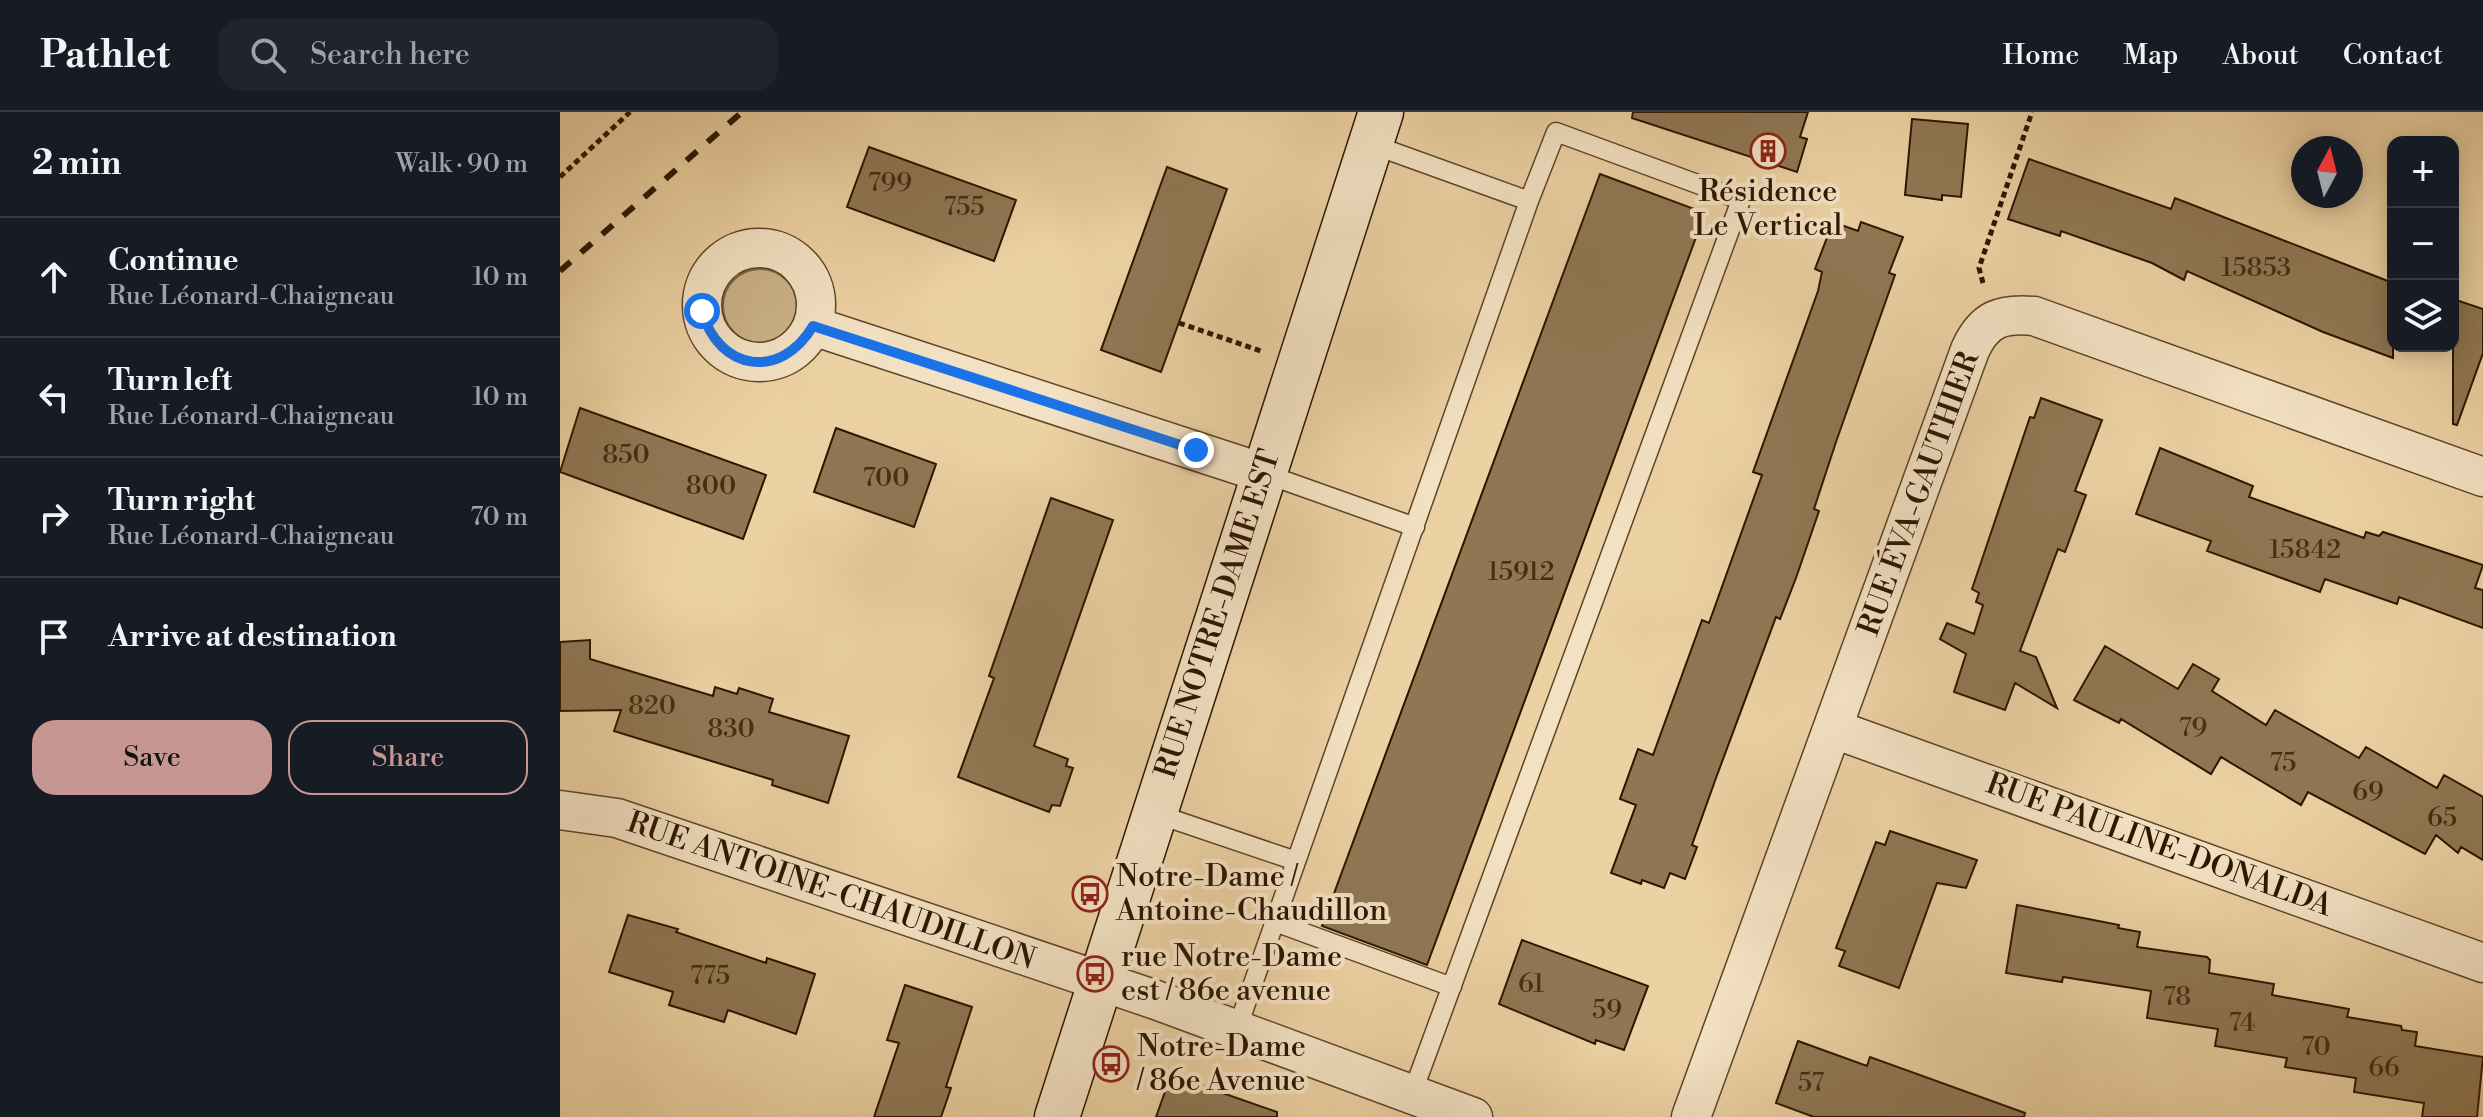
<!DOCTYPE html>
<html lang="en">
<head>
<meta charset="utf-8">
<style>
  body { margin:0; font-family:"Libre Bodoni",serif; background:#20242c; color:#f1f3f6 }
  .controls { position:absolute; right:24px; top:24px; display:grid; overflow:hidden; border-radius:16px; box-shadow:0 4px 20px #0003 }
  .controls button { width:72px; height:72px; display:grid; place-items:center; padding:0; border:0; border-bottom:2px solid #363941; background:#171b24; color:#f1f3f6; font:40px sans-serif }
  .compass { position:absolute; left:1731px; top:24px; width:72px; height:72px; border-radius:50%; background:#171b24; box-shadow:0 4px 20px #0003; rotate:7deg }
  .stop { position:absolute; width:24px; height:24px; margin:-18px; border:6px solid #1a73e8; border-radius:50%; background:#fff }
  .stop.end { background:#1a73e8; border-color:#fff; box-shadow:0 2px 8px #0008 }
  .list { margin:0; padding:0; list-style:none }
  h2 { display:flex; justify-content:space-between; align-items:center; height:104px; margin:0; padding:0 32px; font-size:34px }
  h2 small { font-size:26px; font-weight:400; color:#9ea1a6 }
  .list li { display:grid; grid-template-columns:52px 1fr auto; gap:24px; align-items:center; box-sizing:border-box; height:120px; padding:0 32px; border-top:2px solid #363941 }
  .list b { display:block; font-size:30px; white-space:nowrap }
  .list p { margin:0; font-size:26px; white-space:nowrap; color:#9ea1a6 }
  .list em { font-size:26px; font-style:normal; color:#9ea1a6 }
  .actions { display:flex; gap:16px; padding:24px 32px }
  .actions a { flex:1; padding:18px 0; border:2px solid #c59692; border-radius:24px; text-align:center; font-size:28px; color:#c59692 }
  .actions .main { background:#c59692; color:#111 }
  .icon { flex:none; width:44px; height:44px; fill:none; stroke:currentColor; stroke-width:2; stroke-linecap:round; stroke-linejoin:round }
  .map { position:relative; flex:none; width:1923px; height:1005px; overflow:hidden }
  header { display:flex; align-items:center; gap:48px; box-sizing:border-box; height:112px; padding:0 40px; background:#171b24; border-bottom:2px solid #363941 }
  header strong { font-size:38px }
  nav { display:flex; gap:44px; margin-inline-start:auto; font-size:28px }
  .search { width:560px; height:72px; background:#20242c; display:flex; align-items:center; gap:20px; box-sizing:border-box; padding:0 28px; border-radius:24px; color:#9ea1a6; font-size:30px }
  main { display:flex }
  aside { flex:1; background:#171b24 }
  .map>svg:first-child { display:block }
</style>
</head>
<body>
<header>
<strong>Pathlet</strong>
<div class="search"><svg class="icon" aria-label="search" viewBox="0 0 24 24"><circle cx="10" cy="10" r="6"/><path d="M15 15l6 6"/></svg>Search here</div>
<nav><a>Home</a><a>Map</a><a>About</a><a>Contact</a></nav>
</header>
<main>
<aside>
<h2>2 min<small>Walk · 90 m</small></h2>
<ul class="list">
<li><svg class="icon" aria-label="ahead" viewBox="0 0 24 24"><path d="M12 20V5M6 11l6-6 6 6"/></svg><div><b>Continue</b><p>Rue Léonard-Chaigneau</p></div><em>10 m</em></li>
<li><svg class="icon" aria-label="left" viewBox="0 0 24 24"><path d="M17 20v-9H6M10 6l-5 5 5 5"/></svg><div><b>Turn left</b><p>Rue Léonard-Chaigneau</p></div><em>10 m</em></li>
<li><svg class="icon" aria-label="right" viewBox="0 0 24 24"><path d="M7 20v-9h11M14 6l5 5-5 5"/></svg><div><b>Turn right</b><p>Rue Léonard-Chaigneau</p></div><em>70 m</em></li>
<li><svg class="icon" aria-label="arrive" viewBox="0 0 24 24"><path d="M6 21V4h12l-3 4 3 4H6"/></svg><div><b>Arrive at destination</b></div></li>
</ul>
<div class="actions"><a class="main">Save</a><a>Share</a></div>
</aside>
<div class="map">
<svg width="1923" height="1005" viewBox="0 0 1923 1005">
  <rect width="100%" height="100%" fill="#ecd1a2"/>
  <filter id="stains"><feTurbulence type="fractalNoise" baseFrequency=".0025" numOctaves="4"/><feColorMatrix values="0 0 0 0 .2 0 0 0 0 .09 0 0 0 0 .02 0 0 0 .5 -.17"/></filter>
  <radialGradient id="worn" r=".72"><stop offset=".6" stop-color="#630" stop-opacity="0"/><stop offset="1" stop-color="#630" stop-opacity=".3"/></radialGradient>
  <path fill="#cbb186" stroke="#7c6343" stroke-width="2" d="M163 194a37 37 0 1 1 74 0a37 37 0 1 1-74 0Z"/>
  <path fill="#907754" stroke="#2c1500" stroke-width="2" d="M1073,0H1248L1240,25L1247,27L1237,60L1072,6Z
    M1352,7L1408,12L1401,85L1382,83V88L1345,83Z
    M309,35L456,88L434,149L287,95Z
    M1469,47L1611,97L1615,86L1833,171V246L1763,220L1627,159L1624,168L1592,151L1501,119L1500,124L1448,107Z
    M607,55L667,77L601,260L541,238Z
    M1040,62L1145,101L867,853L762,814Z
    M1273,110L1298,119L1301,110L1343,125L1329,161L1335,163L1276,330L1254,397L1259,399L1236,466L1220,507L1216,505L1156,666L1132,733L1137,735L1125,767L1110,761L1104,776L1082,768L1081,772L1051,761L1076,693L1060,687L1078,637L1093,643L1142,508L1149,511L1202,363L1193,360L1258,179L1262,160L1255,157Z
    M1893,187L1923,197V241L1897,313L1893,312Z
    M1481,286L1542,308L1515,379L1526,383L1505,440L1498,437L1460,539L1476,545L1497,596L1455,571L1445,598L1394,580L1406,542L1380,527L1387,511L1414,522L1423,493L1416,490L1419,481L1412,477L1470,305L1474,306Z
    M20,296L206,363L183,427L0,360Z
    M276,316L376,352L354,415L254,380Z
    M1600,336L1693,374L1689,385L1804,426L1806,420L1819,424L1823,420L1923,453L1915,476L1923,478V516L1839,485L1837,492L1765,467L1760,480L1647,439L1651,429L1576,402Z
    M491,386L553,408L474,634L508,647L506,654L513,656L500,694L492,693L489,700L398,665L434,566L429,564Z
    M30,528V547L153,584L155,575L177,582L179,576L213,587L209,600L289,624L268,691L212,673L213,668L54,619L61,598L0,599V530Z
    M1545,534L1618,577L1633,552L1659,567L1652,579L1706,613L1715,598L1799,646L1806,635L1877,676L1884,663L1923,685V748L1901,735L1898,741L1876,723L1865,742L1748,680L1741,693L1661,645L1651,662L1561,607L1559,611L1514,588Z
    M1330,719L1417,748L1406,776L1377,771L1339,876L1279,854L1285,839L1276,836L1316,730L1325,733Z
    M1457,793L1559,813L1558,816L1580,820L1577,835L1647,845L1650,848L1649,861L1714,872L1712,883L1789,897L1787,905L1841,914L1842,918L1857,920L1855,934L1923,945L1917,1005H1862L1864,991L1794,980L1796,966L1725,955L1727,946L1655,934L1658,917L1587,906L1591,879L1503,865L1502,870L1446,861Z
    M68,803L118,817L116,820L206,851L207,846L255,862L236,922L168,898L164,910L109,893L113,880L49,860Z
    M962,828L1088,874L1064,938L1036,928L1035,932L939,892Z
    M345,873L412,895L386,975L391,976L381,1005H314L339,931L327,928Z
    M1238,929L1307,954L1310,945L1465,1001L1464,1005H1254L1216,991Z
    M611,963L717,1000V1005H596Z"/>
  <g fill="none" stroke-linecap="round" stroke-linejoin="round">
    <defs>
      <path id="service" d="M703,361L855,415
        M594,701L736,749
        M715,810L892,875
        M677,917L969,89L811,32
        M852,982L1181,88L996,20L969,89"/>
      <path id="minor" d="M142 193a57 57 0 1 1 114 0a57 57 0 1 1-114 0Z
        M253,214L703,361
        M1274,617L1923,851
        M0,698L57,706L596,888L913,1005
        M1131,1005L1410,238C1424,207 1441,201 1474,204L1923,365"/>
      <path id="secondary" d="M497,1005L821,0"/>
    </defs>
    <use href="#service" stroke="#5c4428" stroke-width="21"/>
    <use href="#minor" stroke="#5c4428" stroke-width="41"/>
    <use href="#secondary" stroke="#2c1500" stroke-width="47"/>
    <path stroke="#2c1500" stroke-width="5" stroke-dasharray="6 4" stroke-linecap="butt" d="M0,65L70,0
      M1423,171L1419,156L1472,0
      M619,211L701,239"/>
    <use href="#service" stroke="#f3e1c3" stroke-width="18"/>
    <use href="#minor" stroke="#f3e1c3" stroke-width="38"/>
    <use href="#secondary" stroke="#f3e1c3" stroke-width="44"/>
    <path stroke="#2c1500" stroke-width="6" stroke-dasharray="14 14" stroke-linecap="butt" d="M0,159L182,0"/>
  </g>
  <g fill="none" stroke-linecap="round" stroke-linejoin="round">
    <path stroke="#1a73e8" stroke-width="10" d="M142,199C159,260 221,268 253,214L636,338"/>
  </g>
  <defs>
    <symbol id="building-ring" viewBox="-11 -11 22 22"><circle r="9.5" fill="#f3e1c3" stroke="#8f2418" stroke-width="1.5"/><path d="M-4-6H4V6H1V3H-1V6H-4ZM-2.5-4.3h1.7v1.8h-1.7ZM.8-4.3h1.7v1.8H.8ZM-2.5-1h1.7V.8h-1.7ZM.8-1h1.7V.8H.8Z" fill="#8f2418"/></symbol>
    <symbol id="bus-ring" viewBox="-11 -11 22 22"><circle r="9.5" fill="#f3e1c3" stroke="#8f2418" stroke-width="1.5"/><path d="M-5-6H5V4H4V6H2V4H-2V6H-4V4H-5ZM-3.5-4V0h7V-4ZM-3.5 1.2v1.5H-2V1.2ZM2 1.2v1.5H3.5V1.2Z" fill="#8f2418"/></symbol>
  </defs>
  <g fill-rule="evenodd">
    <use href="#building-ring" x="1188" y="19" width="40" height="40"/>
    <use href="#bus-ring" x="510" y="762" width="40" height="40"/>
    <use href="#bus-ring" x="515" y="842" width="40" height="40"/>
    <use href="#bus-ring" x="531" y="932" width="40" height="40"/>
  </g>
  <g text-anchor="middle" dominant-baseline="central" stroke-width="8" stroke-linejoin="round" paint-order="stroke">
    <g font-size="26" fill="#452e15">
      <text x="330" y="71">799</text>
      <text x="404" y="95">755</text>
      <text x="1696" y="156">15853</text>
      <text x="66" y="343">850</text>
      <text x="326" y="366">700</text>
      <text x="151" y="374">800</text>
      <text x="1745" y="438">15842</text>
      <text x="961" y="460">15912</text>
      <text x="92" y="594">820</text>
      <text x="1633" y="616">79</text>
      <text x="171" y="617">830</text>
      <text x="1723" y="651">75</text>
      <text x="1808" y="680">69</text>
      <text x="1882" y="706">65</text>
      <text x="150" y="864">775</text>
      <text x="971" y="872">61</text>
      <text x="1617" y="885">78</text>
      <text x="1047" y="898">59</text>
      <text x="1682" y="911">74</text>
      <text x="1756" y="935">70</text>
      <text x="1824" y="956">66</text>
      <text x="1251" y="971">57</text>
    </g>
    <g font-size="30" fill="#2c1500" stroke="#f3e1c3" text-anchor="start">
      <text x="1208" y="80" text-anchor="middle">Résidence<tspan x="1208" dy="34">Le Vertical</tspan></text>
      <text x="556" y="765">Notre-Dame /<tspan x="556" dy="34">Antoine-Chaudillon</tspan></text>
      <text x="561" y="845">rue Notre-Dame<tspan x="561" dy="34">est / 86e avenue</tspan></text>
      <text x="577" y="935">Notre-Dame<tspan x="577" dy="34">/ 86e Avenue</tspan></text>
    </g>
    <g font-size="30" fill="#2c1500" stroke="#f3e1c3">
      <text transform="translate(1359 382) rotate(-70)">RUE ÉVA-GAUTHIER</text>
      <text transform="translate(658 502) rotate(-72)">RUE NOTRE-DAME EST</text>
      <text transform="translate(1599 733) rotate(20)">RUE PAULINE-DONALDA</text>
      <text transform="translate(271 779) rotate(19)">RUE ANTOINE-CHAUDILLON</text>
    </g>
  </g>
  <rect width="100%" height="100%" filter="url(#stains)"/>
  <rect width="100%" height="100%" fill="url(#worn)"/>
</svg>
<div class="controls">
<button>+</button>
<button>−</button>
<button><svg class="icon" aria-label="layers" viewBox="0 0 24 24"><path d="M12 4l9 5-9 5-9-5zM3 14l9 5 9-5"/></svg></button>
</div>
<svg class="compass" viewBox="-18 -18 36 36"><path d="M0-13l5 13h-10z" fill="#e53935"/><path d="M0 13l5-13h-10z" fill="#9ea1a6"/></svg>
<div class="stop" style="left:142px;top:199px"></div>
<div class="stop end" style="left:636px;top:338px"></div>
</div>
</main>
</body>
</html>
